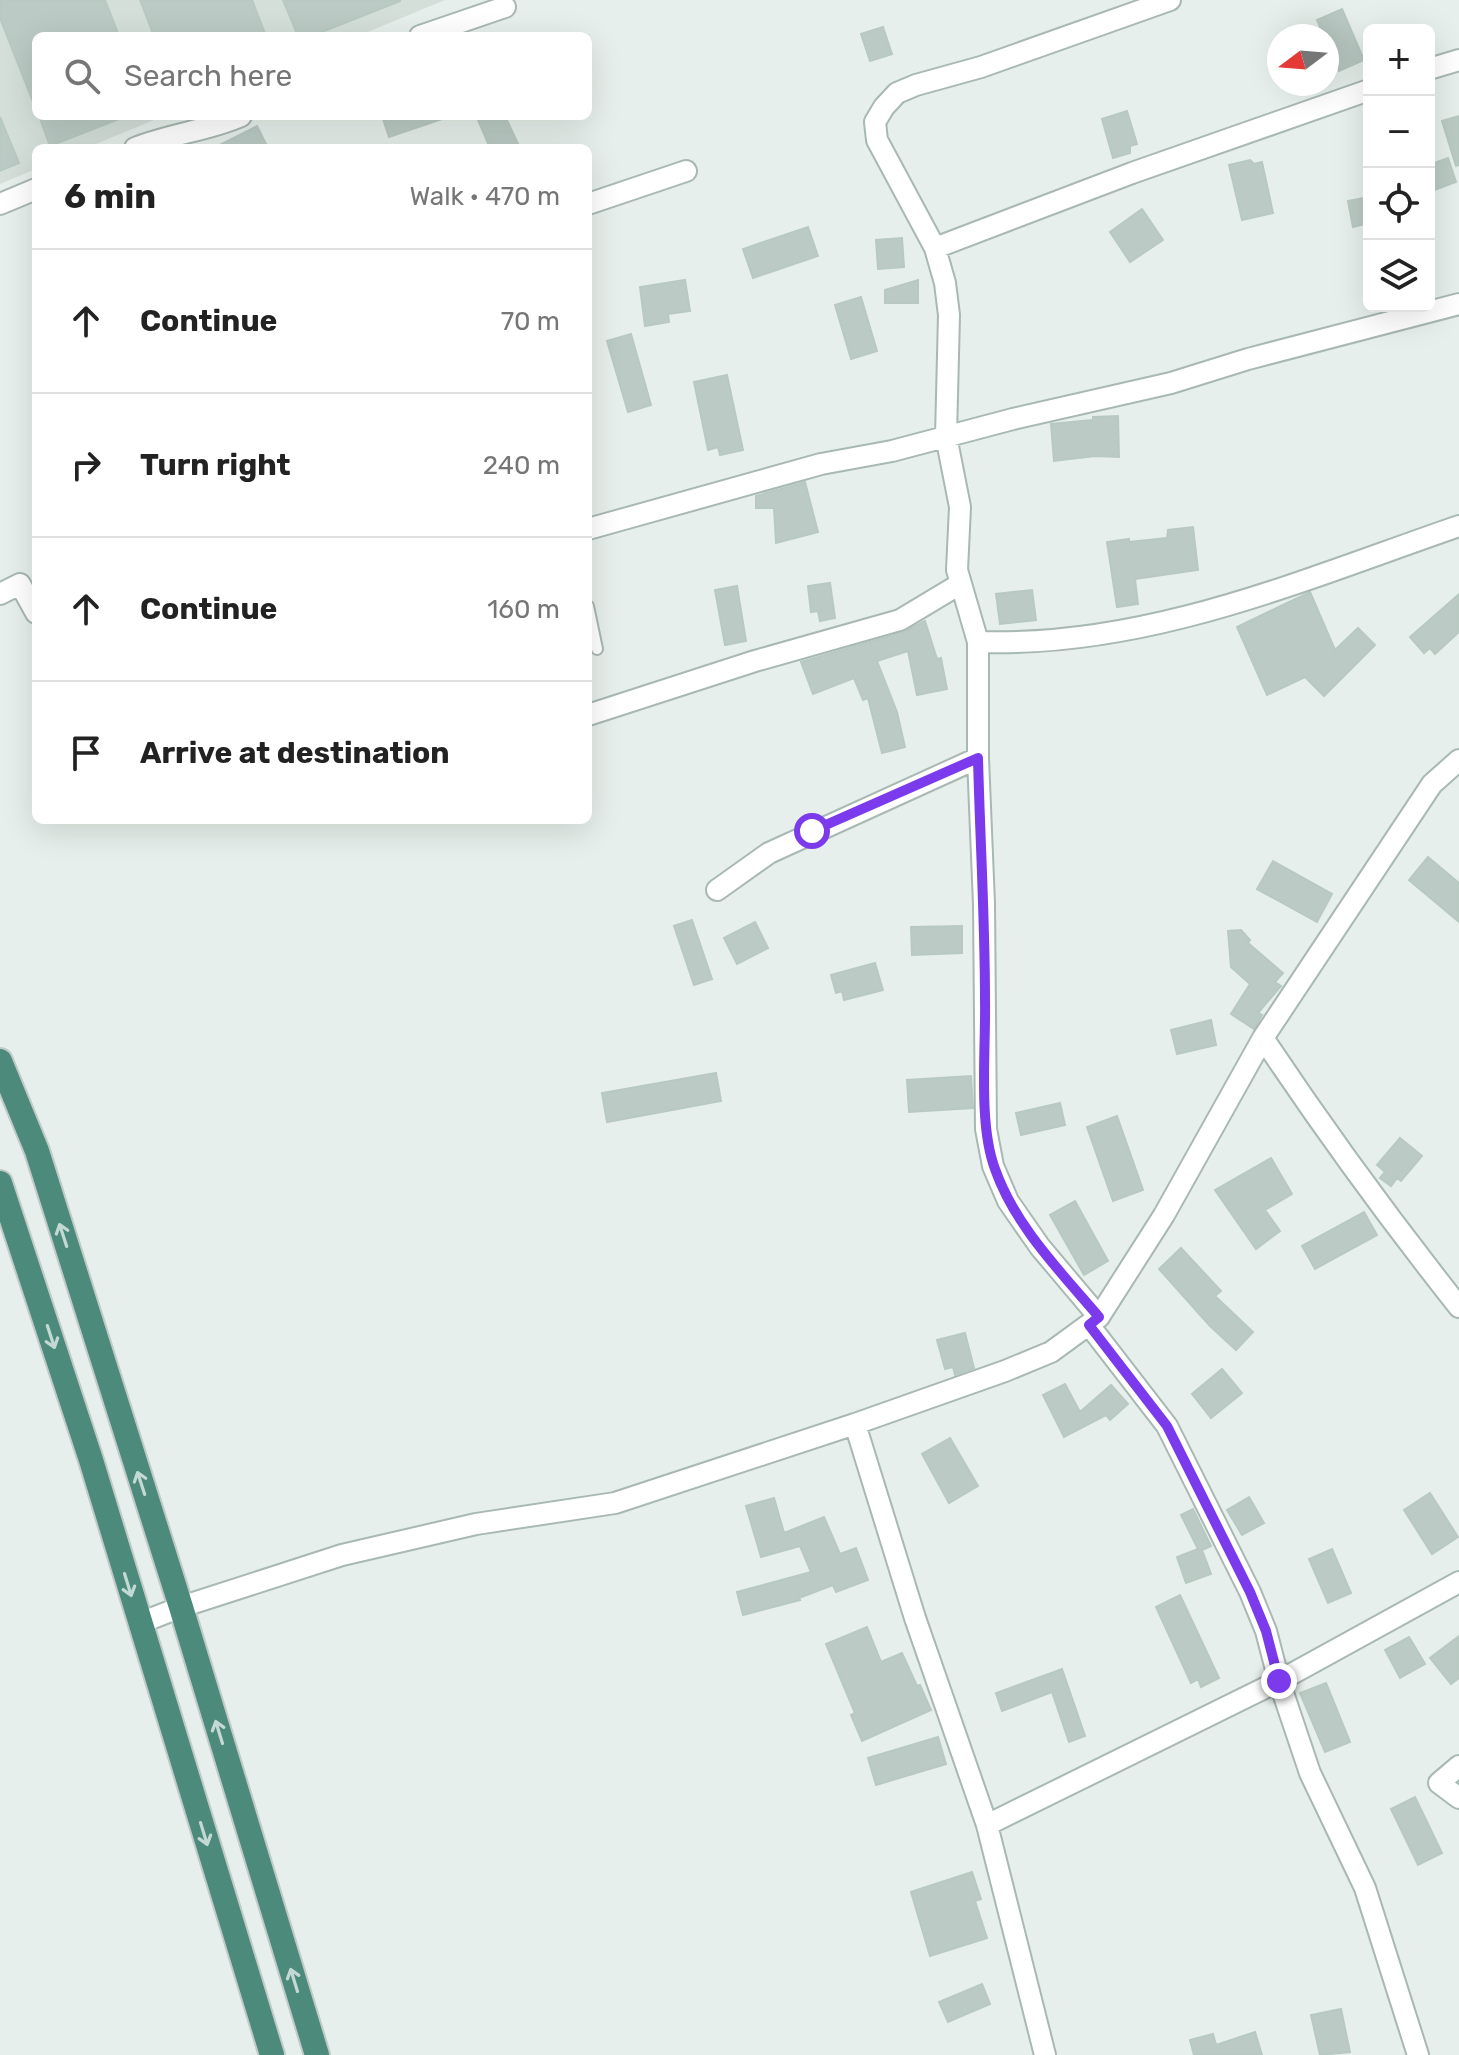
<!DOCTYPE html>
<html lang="en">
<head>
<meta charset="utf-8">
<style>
  body { margin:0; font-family:Rubik,sans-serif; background:#f2f2f2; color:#222 }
  .controls { position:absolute; right:24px; top:24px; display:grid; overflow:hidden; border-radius:12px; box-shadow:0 8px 32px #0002 }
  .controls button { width:72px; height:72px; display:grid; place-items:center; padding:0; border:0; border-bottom:2px solid #e0e0e0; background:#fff; color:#222; font:40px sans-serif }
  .compass { position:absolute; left:1267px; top:24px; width:72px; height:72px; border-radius:50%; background:#fff; box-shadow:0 8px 32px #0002; rotate:254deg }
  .stop { position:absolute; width:24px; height:24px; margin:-18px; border:6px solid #7c3aed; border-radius:50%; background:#fff }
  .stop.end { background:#7c3aed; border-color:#fff; box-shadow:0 2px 8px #0008 }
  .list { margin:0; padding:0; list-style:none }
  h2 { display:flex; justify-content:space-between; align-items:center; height:104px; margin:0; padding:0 32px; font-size:34px }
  h2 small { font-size:26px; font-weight:400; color:#767676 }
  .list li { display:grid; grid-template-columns:52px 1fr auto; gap:24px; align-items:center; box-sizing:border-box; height:144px; padding:0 32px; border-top:2px solid #e0e0e0 }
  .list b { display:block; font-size:30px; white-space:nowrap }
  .list em { font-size:26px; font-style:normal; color:#767676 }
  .icon { flex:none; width:44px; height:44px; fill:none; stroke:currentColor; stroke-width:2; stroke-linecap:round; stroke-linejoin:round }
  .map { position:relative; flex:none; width:1459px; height:2055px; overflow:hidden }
  .search { position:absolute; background:#fff; box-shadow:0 8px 32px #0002; left:32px; top:32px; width:560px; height:88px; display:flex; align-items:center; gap:20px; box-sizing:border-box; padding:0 28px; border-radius:12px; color:#767676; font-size:30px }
  .panel { position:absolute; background:#fff; box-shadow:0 8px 32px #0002; left:32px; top:144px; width:560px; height:680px; border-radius:12px }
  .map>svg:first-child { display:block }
</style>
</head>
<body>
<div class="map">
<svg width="1459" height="2055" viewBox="0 0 1459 2055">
  <rect width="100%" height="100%" fill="#e6efeb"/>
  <path fill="#d4dfda" d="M0,0H445L358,36H36V116H164L86,148H36V169L0,184Z"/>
  <path fill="#bbcac4" stroke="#b8c9c2" stroke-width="2" d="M0,0H105L119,36H36L35,107L0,18Z
    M140,0H252L266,36H154Z
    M283,0H400V1L312,36H298Z
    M1342,9L1364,60L1339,71L1327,43V36H1324L1317,20Z
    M883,27L892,54L870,61L861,34Z
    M1127,111L1137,144L1130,146V153L1113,158L1102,119Z
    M39,116H124V117L50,146Z
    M382,116H445V118L389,137Z
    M488,116H505L520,148H490L478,120Z
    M1459,116V165L1456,166L1442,121Z
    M0,117L19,163L0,171Z
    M257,126L268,148H214Z
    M1448,158L1456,182L1429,192V165Z
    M1250,160L1254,164L1262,162L1273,213L1242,220L1229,165Z
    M1369,197V223L1353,227L1348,201Z
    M1142,209L1163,240L1130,262L1110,232Z
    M808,227L818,256L753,278L743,249Z
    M902,238L904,267L878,269L876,240Z
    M685,280L690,311L668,314L669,322L645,326L640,287Z
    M918,280V303H885V290Z
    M861,297L877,351L851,359L835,305Z
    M631,334L651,405L628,412L607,341Z
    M727,375L743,450L720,455L718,447L708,450L694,382Z
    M1118,416L1119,457L1095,456L1054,461L1051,424L1093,420V417Z
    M805,482L818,532L776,543L774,508H756V496Z
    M1193,527L1198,570L1135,579L1138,604L1117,607L1107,542L1129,539V542L1167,538L1168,530Z
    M830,583L835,618L820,621L818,611L811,612L808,586Z
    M737,586L746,641L725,645L715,590Z
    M1032,590L1036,620L1000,624L996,594Z
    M1310,592L1335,650L1358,628L1375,645L1324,696L1305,677L1267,695L1237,627Z
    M1459,594V632L1435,654L1430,648L1424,653L1410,637Z
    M925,621L937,659L941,658L947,689L917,695L908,651L877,661L897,712L905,747L882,753L868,698L863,700L854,678L813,694L801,662L904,632Z
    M1428,857L1459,883V922L1409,880Z
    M1273,861L1332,894L1317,922L1257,889Z
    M692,920L712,979L694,985L674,926Z
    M755,922L768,948L737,964L724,938Z
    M962,926V953L912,955L911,927Z
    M1241,930L1250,940L1248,943L1283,973L1275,982L1281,986L1258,1013L1262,1015L1254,1029L1231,1014L1250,984L1231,967L1228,931Z
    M875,963L883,990L844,1000L842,991L836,993L831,975Z
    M1211,1020L1216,1045L1177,1054L1171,1030Z
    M716,1073L721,1101L607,1122L602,1093Z
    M971,1076L973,1108L909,1112L907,1080Z
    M1060,1103L1065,1125L1021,1135L1016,1113Z
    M1117,1116L1143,1190L1113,1201L1087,1127Z
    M1400,1138L1422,1156L1401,1181L1397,1178L1391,1186L1380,1178L1385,1172L1377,1165Z
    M1271,1158L1292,1194L1265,1210L1280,1231L1256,1249L1215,1190Z
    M1075,1201L1108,1261L1084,1275L1050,1215Z
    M1364,1212L1377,1235L1315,1269L1302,1246Z
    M1181,1248L1221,1291L1215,1296L1253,1332L1236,1350L1210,1326L1159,1269Z
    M965,1333L974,1368L955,1375L953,1367L945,1369L937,1340Z
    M1222,1369L1242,1393L1211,1418L1192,1394Z
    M1065,1384L1080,1412L1111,1385L1128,1404L1110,1420L1106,1415L1064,1437L1043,1395Z
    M950,1438L978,1486L949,1503L922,1454Z
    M1430,1493L1458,1537L1432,1554L1404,1510Z
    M1249,1497L1264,1523L1242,1535L1227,1510Z
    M774,1498L784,1533L824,1517L840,1554L856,1548L868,1580L836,1592L833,1585L799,1598L800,1600L743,1615L737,1592L811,1572L800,1546L761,1557L746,1506Z
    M1193,1509L1211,1546L1202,1550L1211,1574L1186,1583L1177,1557L1198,1549L1181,1515Z
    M1332,1549L1351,1593L1328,1603L1309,1559Z
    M1180,1595L1219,1678L1201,1687L1198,1679L1191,1683L1156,1607Z
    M867,1627L881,1662L902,1653L917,1686L920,1685L931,1710L862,1741L851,1715L855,1713L826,1644Z
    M1459,1636V1678L1451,1684L1430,1658Z
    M1409,1637L1425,1664L1400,1678L1385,1650Z
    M1062,1669L1085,1736L1069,1742L1052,1692L1002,1711L996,1693Z
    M1326,1683L1350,1742L1325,1752L1300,1693Z
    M938,1737L946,1764L876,1785L868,1758Z
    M1415,1797L1442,1853L1418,1865L1391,1809Z
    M972,1872L981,1899L975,1901L987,1938L930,1956L911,1892Z
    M982,1984L990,2004L948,2022L939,2002Z
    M1341,2009L1350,2052L1320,2055L1311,2015Z
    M1255,2032L1262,2055H1194L1190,2040L1213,2034L1216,2045Z"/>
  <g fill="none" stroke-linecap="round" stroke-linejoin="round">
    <defs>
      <path id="service" d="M588,606L597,649"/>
      <path id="minor" d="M420,36L505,7
        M1429,69L1459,60
        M135,148C169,134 207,131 241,116
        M0,204L36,189
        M588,204L686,171
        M935,248L1132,173L1369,90
        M588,529L821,464L892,451L1013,419L1171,383L1248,359L1459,304
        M0,594L20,584L36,613
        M978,642C1147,648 1302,580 1459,526
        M588,715L755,661L900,620L960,584
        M717,890L769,853L978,758
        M1263,1038L1432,784L1459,760
        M1099,1317L1040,1247L1008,1201L993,1166L986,1129L984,904L978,758V642L957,570L960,507L946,436L949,315L945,283L935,248L877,140L875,122L884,107L897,93L916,85L981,67L1170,0
        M1089,1325L1167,1426L1250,1592L1266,1631L1279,1681L1310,1773L1365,1888L1418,2055
        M855,1424L1005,1371L1051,1352L1099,1317L1164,1215L1263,1038C1325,1131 1390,1220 1459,1307
        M140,1623L181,1607L342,1555L476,1524L615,1503L855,1424L915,1618L987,1825L1045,2055
        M1459,1766L1439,1783L1459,1798
        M987,1825L1279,1681L1459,1582"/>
      <path id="trunk" d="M0,1061L37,1151L181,1607L317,2055
        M0,1183L91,1460L272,2055"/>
    </defs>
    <use href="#service" stroke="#a8b8b2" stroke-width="14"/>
    <use href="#minor" stroke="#a8b8b2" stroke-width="24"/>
    <use href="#trunk" stroke="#c2cac8" stroke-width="28"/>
    <use href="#service" stroke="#fff" stroke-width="10"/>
    <use href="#minor" stroke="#fff" stroke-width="20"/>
    <use href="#trunk" stroke="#4c8a7c" stroke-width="24"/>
  </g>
  <defs><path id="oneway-shaft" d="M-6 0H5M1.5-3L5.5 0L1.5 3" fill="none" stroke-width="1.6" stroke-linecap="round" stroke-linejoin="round" transform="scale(2)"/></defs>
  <g stroke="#c4d9d4">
    <use href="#oneway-shaft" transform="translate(63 1235) rotate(-108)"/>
    <use href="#oneway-shaft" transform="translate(51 1337) rotate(72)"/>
    <use href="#oneway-shaft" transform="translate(141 1483) rotate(-108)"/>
    <use href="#oneway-shaft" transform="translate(128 1585) rotate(73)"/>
    <use href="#oneway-shaft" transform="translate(219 1732) rotate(-107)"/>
    <use href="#oneway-shaft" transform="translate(204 1834) rotate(73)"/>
    <use href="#oneway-shaft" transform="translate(294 1980) rotate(-107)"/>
  </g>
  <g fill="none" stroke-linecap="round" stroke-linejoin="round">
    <path stroke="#7c3aed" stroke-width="10" d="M812,831L978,758C980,839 985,919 985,1000C986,1050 978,1124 995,1169C1015,1226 1060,1271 1099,1317L1089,1325L1167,1426L1250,1592L1266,1631L1279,1681"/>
  </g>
</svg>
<div class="controls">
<button>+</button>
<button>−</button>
<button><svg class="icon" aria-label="locate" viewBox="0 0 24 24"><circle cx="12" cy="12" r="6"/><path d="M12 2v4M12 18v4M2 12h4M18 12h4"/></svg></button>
<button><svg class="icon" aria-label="layers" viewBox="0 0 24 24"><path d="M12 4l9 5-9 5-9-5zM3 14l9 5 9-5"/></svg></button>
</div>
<svg class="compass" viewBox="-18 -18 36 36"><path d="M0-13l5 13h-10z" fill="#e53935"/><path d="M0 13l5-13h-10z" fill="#767676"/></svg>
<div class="stop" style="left:812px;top:831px"></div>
<div class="stop end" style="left:1279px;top:1681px"></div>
<div class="search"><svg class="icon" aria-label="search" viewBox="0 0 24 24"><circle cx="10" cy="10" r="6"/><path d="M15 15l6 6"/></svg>Search here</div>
<section class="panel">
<h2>6 min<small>Walk · 470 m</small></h2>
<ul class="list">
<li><svg class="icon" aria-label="ahead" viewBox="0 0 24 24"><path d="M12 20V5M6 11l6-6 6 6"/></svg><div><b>Continue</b></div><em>70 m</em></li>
<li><svg class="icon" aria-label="right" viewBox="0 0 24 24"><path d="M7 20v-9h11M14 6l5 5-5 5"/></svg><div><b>Turn right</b></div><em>240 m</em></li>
<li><svg class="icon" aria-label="ahead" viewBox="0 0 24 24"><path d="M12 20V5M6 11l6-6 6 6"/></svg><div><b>Continue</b></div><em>160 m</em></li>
<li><svg class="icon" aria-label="arrive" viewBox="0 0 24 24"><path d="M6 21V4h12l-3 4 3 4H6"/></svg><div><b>Arrive at destination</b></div></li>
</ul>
</section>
</div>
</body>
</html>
